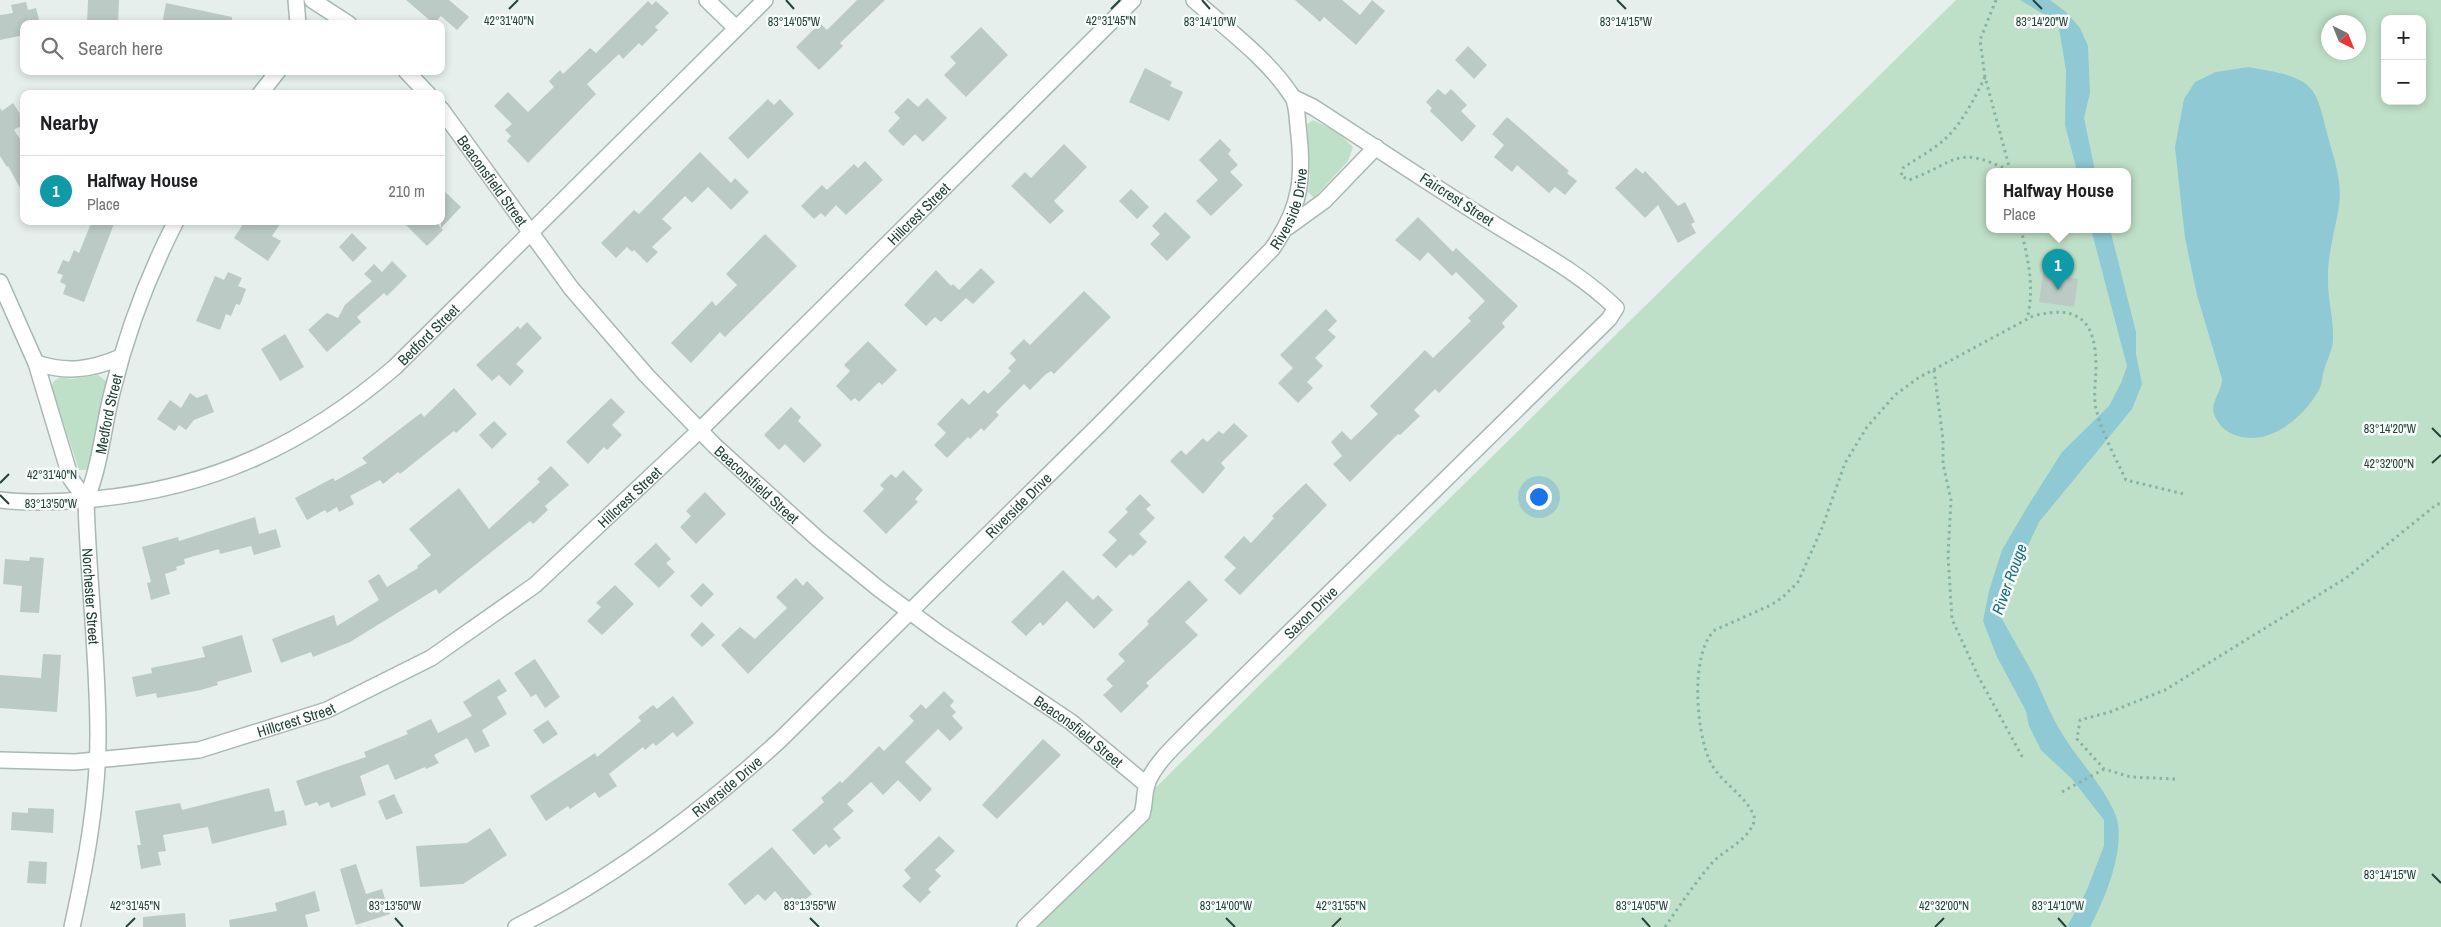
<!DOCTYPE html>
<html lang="en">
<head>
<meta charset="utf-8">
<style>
  body { margin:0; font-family:"Archivo Narrow",sans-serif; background:#f2f2f2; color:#202124 }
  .controls { position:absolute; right:15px; top:15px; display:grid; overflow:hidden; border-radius:10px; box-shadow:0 2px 8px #0003 }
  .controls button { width:45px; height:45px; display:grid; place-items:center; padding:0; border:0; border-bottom:1px solid #e0e0e0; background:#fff; color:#202124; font:25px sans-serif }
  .compass { position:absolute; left:2321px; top:15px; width:45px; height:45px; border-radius:50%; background:#fff; box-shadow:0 2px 8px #0003; rotate:137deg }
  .you { position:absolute; left:1538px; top:496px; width:18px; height:18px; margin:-12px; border:4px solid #fff; border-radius:50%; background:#1a73e8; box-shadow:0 0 0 8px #1a73e833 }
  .badge { display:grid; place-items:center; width:32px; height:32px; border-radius:50%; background:#7f4e3f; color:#fff; font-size:16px; font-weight:700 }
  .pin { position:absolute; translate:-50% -41px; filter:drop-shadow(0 1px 2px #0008) }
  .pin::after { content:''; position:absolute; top:26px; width:18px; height:15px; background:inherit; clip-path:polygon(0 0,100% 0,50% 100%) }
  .popup { position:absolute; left:1986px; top:168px; width:145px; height:65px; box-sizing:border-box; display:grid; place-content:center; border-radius:10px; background:#fff; filter:drop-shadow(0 1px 4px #0005); font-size:16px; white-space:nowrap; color:#757577 }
  .popup b { font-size:19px; color:#202124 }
  .popup::after { content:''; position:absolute; left:50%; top:100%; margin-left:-10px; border:10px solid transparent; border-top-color:#fff }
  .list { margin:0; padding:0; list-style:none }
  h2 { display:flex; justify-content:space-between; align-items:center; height:65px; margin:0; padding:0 20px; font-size:21px }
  h2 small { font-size:16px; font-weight:400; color:#757577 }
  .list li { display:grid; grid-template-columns:32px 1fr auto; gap:15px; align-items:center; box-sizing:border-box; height:70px; padding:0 20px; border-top:1px solid #e0e0e0 }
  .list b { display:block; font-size:19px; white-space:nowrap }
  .list p { margin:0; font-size:16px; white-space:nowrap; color:#757577 }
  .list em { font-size:16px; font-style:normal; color:#757577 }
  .icon { flex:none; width:28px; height:28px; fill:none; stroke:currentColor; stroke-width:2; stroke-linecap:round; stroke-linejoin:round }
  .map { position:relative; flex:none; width:2441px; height:927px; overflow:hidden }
  .search { position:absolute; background:#fff; box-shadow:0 2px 8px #0003; left:20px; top:20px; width:425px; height:55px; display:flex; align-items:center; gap:12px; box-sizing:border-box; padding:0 18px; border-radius:10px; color:#757577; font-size:19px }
  .panel { position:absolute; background:#fff; box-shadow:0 2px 8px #0003; left:20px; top:90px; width:425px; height:135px; border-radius:10px }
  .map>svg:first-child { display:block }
</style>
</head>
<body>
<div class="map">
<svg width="2441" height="927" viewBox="0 0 2441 927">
  <rect width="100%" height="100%" fill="#e6efeb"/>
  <path fill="#bfe0c8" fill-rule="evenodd" d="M1956,0H2441V927H1014ZM2385,19H2422V101H2385ZM2328,22H2358V52H2328ZM1989,171H2127V229H1989Z
    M1313,120L1339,133L1353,147L1348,161L1314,198L1308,192L1310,175L1307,124Z
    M98,375L107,382L89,467L85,470H79L52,388L53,382L60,377L72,379Z"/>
  <path fill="#8ec9d4" d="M2020,0H2050L2066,12L2080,28L2088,46L2090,93L2084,118L2095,171H2077L2065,125L2066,70L2058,23Z
    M2249,67C2266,71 2293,73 2306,84C2319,94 2322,114 2326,129C2332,154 2343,179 2339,206C2335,231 2327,256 2328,281C2328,301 2334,321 2333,341C2332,351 2327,360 2324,370C2322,376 2322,383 2320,388C2305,417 2268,448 2235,435C2225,432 2218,424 2214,414C2210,402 2222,392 2222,379L2197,295L2185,238L2175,147L2184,99L2195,82L2216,72Z
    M2091,229H2110L2136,332V354L2142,384L2132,409L2039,522L2010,585L2001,617C2011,636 2023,655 2033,674C2043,694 2050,715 2063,735C2079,761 2101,783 2114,811C2129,842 2105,899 2090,927H2067L2086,892L2104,846V820L2072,779L2041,750L2029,726L2026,711L1997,657L1983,621L1989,591L2002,550L2026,509L2062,452L2109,406L2121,383L2127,366Z"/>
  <path fill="#bbcac4" d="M88,0H119L118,24H87Z
    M406,0H449L469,17L457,30L441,16L434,24Z
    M857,0H885L840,43L843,46L819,70L796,47L820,23L827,30Z
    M1295,0H1342L1360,15L1372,0L1385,11L1356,45L1324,17L1320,22Z
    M648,1L652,5L656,1L669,13L655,27L658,30L642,46L639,43L623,59L619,54L587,84L596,94L528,163L507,141L511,136L505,130L512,124L494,106L508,92L528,112L554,87L549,81L560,70L563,74L590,48L596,53Z
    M26,2L28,10L36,8L40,24H24V35L0,40V15L13,13L11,5Z
    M166,3L232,17V24H162Z
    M981,27L1008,55L966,97L944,75L956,63L950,57Z
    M1468,46L1487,65L1474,79L1455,60Z
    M1145,68L1172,82L1170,86L1183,92L1169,121L1129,102Z
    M1438,89L1445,95L1451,89L1467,105L1461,111L1476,126L1462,142L1430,111L1432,108L1426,102Z
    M908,98L918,107L927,98L947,118L923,142L915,134L903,146L888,131L900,118L894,112Z
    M768,99L774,105L780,99L794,114L748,159L728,138Z
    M13,103L24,120V124L14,130L24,145V195L8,166L7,167L0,156V108L2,111Z
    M1507,117L1569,171L1567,173L1577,181L1565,195L1555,187L1549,193L1517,165L1512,172L1494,157L1504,145L1492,134Z
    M1220,139L1231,150L1228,154L1238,165L1230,172L1243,185L1211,216L1196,201L1218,180L1199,160Z
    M1064,144L1087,167L1054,201L1064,211L1050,224L1011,186L1025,172L1031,178Z
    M700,152L731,183L735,178L749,192L731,210L708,187L692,203L685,196L662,219L672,228L652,247L658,252L647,263L634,250L632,252L627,247L616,258L601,243L634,210L639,214Z
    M865,161L883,180L846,215L836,205L825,217L821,213L814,219L801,206L822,185L827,190L854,164L858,168Z
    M1636,168L1643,174L1645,171L1678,206L1685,202L1695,222L1691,224L1696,233L1678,243L1658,205L1645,218L1615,188Z
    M441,188L461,207L441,228Z
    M1131,189L1149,207L1137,219L1119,201Z
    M1165,212L1191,237L1167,261L1150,244L1160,234L1152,226Z
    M1418,217L1453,252L1456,248L1518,306L1502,323L1505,327L1439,393L1435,389L1414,410L1420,416L1400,435L1398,434L1350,482L1333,464L1342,456L1331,442L1342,431L1351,440L1378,414L1370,406L1425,350L1433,358L1471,321L1468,318L1485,301L1456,272L1452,276L1428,252L1420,261L1395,240Z
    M92,221H115L84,302L63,294L66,285L60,282L63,275L57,273L63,260L69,262L74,250L79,253Z
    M245,221H282L272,236L281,241L268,261L234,238Z
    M402,221H435L443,230L427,246Z
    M352,233L367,248L353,262L339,247Z
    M765,234L797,266L725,337L720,332L691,363L671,343L712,301L716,306L737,285L726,274Z
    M392,261L407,276L387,296L384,293L357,317L361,322L327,352L308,330L327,313L338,318L345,305L372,281L364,274L374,264L382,272Z
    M981,268L995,282L973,304L966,298L941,322L935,317L926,326L904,305L936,270L951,286L953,284L959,290Z
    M228,272L242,278L238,286L246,289L240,305L236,304L231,316L226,314L220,330L196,321L215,276L224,280Z
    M2043,273L2078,279L2074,307L2039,302Z
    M1084,291L1111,317L1054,374L1051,371L1046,374L1030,390L1024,384L996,412L999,415L984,431L981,428L970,439L968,437L947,458L934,445L946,433L937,424L962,398L969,405L984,390L988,394L1011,371L1008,368L1016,360L1010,353L1024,339L1030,345Z
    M1326,309L1337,321L1328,330L1336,337L1315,358L1323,366L1307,382L1313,388L1298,403L1278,383L1293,368L1280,355Z
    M527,322L542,338L516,364L524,371L510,386L499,375L492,381L476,365L518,326L520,329Z
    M285,334L304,367L280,381L261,349Z
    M868,341L897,370L882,385L879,382L859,402L855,398L851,401L836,386L850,371L844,365Z
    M454,388L477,414L456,433L454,431L400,474L398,472L383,484L380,480L350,496L354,504L339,512L337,507L327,513L325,510L307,520L295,498L333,478L335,481L367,463L362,458L421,413L424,417Z
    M190,393L197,398L207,394L214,412L194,420L186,430L179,425L175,431L157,419L170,400L181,408Z
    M611,398L625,412L612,425L622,435L607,450L604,447L588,464L566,442Z
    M791,407L801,417L798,421L822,445L804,463L785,444L779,450L764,435Z
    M494,421L507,434L492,449L479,435Z
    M1234,423L1248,436L1221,463L1225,468L1203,494L1170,461L1181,450L1186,455L1203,438L1207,442L1219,431L1223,434Z
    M551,466L569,485L545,506L548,510L533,524L530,521L439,594L436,589L350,642L313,657L311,652L281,663L272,639L334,615L337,626L379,600L368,581L379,574L387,587L418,568L417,566L431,555L409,529L459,488L489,529L540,482L537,479Z
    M903,470L923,490L915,499L918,502L886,534L863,511L884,489L880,485L891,474L896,478Z
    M1306,483L1327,505L1240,595L1224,580L1236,568L1224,557L1244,536L1251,543L1274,518L1272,516Z
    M705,492L726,514L696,544L680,527L691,516L686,511Z
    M1140,494L1151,505L1146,509L1155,518L1139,534L1147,542L1133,556L1130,554L1116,568L1102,555L1117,540L1108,532L1128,512L1125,509Z
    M255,517L259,534L276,529L281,547L254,555L251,546L220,554L219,549L184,559L185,564L176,567L177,570L165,574L170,594L151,600L147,583L151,582L142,547L178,537L179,541Z
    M656,543L671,559L666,563L675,572L659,588L634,564Z
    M30,557L44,558L39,613L20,612L22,586L3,584L5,559L29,561Z
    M1063,570L1093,600L1098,595L1113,610L1094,629L1067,601L1043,626L1040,622L1026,636L1011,622Z
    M796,578L803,586L807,581L824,598L748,674L721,645L740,627L755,639L787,608L776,597Z
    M1189,580L1208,600L1185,622L1198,635L1146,683L1149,686L1121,713L1103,695L1113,686L1106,679L1125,661L1118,654L1149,624L1147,621Z
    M703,583L714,594L701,607L690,596Z
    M615,585L634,604L602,635L587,621L601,607L596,603Z
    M702,622L715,635L702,647L690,635Z
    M242,635L252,672L217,682L218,685L201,690L157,698L156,693L136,697L132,677L152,673L151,668L205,657L202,647Z
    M43,654L61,655L57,712L0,708V675L41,678Z
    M535,659L560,697L545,708L536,694L531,697L514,673Z
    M499,679L507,691L497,697L507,714L482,730L490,746L475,753L467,738L434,755L439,763L426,769L425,767L395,780L388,764L360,776L366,795L331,808L329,802L319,806L317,802L305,806L296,781L366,757L364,752L408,734L406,731L431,719L438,733L472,716L463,702Z
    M944,691L954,701L950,706L956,712L952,716L963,728L950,741L938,729L905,762L932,789L920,802L898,780L883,795L871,782L847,804L854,811L833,829L841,838L829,848L826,844L814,855L792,830L824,802L821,798L840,781L842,783L879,746L884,751L914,721L909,716L921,704L926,709Z
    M673,696L694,723L677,737L673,732L656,746L653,743L645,750L643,747L609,774L617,786L599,798L595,792L570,809L568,806L546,821L530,796L595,753L597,757L641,721L638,717L653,705L657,709Z
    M548,720L558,734L543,744L533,730Z
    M1043,739L1061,755L997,819L982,805Z
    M269,788L275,812L284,810L287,825L212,844L208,827L163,835L166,851L158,852L161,865L141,869L137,845H141L135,811L180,803L182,810Z
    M394,794L403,813L386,820L378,801Z
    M28,808L54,809L53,833L11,830L12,812L28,813Z
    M490,828L507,855L463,884L420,887L416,846L467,843Z
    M939,836L955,851L935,870L941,876L928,889L931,892L920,903L902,886L911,878L904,870Z
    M772,847L812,894L799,905L792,897L785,903L775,891L765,901L758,894L745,905L728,884Z
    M29,861L47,862L46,884L27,883Z
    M356,864L366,894L382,889L390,914L356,925L340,869Z
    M315,891L320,911L305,915L308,927H230L229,920L277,911L275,903Z
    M185,913L186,927H143V917Z"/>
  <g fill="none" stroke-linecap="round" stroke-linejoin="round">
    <defs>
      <g id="minor">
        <path d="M296,0L298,24"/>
        <path d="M312,0L349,24"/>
        <path d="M707,0L736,28"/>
        <path d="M406,71L428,94"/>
        <path d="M260,94L278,71"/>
        <path id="s1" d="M441,109L571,288L647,376L715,446L819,540L879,589L940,634L1071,722L1147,785"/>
        <path d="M1288,227L1324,201L1376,147"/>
        <path id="s2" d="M0,282L36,363L71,479L86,500C88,578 98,656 98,735C98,799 86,864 72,927"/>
        <path d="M36,363C67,373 91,370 121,357"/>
        <path id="s3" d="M0,500C31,504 63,502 95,499C212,488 306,444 395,367L765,0"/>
        <path id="s4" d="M86,500C101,464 103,426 113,389C127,331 149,274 176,221"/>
        <path id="s5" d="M0,760L75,762L199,750L327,710L431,658L535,585L699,431L1133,0"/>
        <path id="s6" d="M516,927C613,879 700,813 780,740L1100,424L1272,249C1302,206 1304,176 1298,126C1297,117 1297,103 1292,96C1268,59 1227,29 1194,0"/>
        <path id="s7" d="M1025,927L1142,814C1145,804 1144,794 1147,784C1155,762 1178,743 1194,726L1609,319L1616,308C1579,272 1534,249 1491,222C1431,185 1372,145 1313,107L1294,98"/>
      </g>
    </defs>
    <use href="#minor" stroke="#a8b8b2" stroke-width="18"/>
    <path stroke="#86b3a5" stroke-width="3" stroke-dasharray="2.5 4" stroke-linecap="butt" d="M1996,0L1980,40L1985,77L2010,170
      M1985,77C1974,99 1963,122 1945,139C1933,150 1916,159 1903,168L1901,176L1909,180C1958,162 1955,144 2010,171
      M2021,229C2028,260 2035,288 2027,319
      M1934,370L1943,439V464L1951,500L1948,556L1952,619L1978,676L2024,760
      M2175,779L2131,777L2104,769L2077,739L2080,720L2110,712L2165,690L2346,578L2437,504H2441
      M2062,792L2104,769
      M1665,927C1680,905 1695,883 1712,863C1726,848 1749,841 1755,819C1747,794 1719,783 1709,759C1696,730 1690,652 1715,630L1771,605L1783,597L1798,582L1822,528L1845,463L1867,427L1895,395L1918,378L2033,316C2078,304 2096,320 2096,367C2096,381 2093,395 2096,409C2102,433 2115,457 2126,480L2184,494"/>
    <use href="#minor" stroke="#fff" stroke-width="15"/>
  </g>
  <path fill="none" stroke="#24423a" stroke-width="2" d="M786,0L794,9M1202,0L1210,9M1617,0L1626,9M2033,0L2042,9M509,9L518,0M1111,9L1120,0M2432,428L2441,437M2432,463L2441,455M0,483L9,474M0,495L9,504M2432,874L2441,883M395,918L403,927M810,918L819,927M1226,918L1235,927M1642,918L1650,927M2058,918L2066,927M126,927L135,918M1332,927L1341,918M1935,927L1944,918"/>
  <g text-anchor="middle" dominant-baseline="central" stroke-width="5" stroke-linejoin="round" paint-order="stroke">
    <g font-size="15" fill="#24423a" stroke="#f7fbf9">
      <text stroke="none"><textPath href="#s1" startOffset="88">Beaconsfield Street</textPath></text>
      <text transform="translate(1457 199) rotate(33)">Faircrest Street</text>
      <text stroke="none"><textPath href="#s6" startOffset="1064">Riverside Drive</textPath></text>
      <text stroke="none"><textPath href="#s5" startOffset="1111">Hillcrest Street</textPath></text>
      <text stroke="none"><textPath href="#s3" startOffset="475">Bedford Street</textPath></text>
      <text stroke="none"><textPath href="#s4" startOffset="89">Medford Street</textPath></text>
      <text stroke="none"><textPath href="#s1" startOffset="492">Beaconsfield Street</textPath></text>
      <text stroke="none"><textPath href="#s5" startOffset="706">Hillcrest Street</textPath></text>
      <text stroke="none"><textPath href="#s6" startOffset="659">Riverside Drive</textPath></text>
      <text stroke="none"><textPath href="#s2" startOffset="332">Norchester Street</textPath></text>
      <text stroke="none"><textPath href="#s7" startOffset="431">Saxon Drive</textPath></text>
      <text stroke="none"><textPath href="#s5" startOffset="301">Hillcrest Street</textPath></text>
      <text stroke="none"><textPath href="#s1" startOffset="898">Beaconsfield Street</textPath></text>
      <text stroke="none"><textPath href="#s6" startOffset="254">Riverside Drive</textPath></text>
    </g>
    <g font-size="16" font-style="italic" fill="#1c6f80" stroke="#f7fbf9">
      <text transform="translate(2009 579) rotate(-70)">River Rouge</text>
    </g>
  </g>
  <g font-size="12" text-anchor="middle" fill="#24423a" stroke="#f7fbf9" stroke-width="5" stroke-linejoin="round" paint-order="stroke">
    <text x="509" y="25">42°31'40"N</text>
    <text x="1111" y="25">42°31'45"N</text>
    <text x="794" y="26">83°14'05"W</text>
    <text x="1210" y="26">83°14'10"W</text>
    <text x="1626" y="26">83°14'15"W</text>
    <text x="2042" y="26">83°14'20"W</text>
    <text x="2390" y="433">83°14'20"W</text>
    <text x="2389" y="468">42°32'00"N</text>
    <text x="52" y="479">42°31'40"N</text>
    <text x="51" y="508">83°13'50"W</text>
    <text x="2390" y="879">83°14'15"W</text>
    <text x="395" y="910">83°13'50"W</text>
    <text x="810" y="910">83°13'55"W</text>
    <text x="1226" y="910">83°14'00"W</text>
    <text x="1642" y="910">83°14'05"W</text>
    <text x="2058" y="910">83°14'10"W</text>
    <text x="135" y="910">42°31'45"N</text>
    <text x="1341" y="910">42°31'55"N</text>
    <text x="1944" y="910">42°32'00"N</text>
  </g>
</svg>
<div class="controls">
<button>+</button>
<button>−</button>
</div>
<svg class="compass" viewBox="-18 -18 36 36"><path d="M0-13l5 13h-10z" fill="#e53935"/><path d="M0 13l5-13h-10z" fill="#757577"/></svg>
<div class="you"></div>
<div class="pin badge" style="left:2058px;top:290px;background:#0f9aa8">1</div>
<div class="popup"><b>Halfway House</b>Place</div>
<div class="search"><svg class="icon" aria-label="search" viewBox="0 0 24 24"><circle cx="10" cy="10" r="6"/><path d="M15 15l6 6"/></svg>Search here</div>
<section class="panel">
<h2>Nearby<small></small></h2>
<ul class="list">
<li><span class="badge" style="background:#0f9aa8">1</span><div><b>Halfway House</b><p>Place</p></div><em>210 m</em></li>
</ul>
</section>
</div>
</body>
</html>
